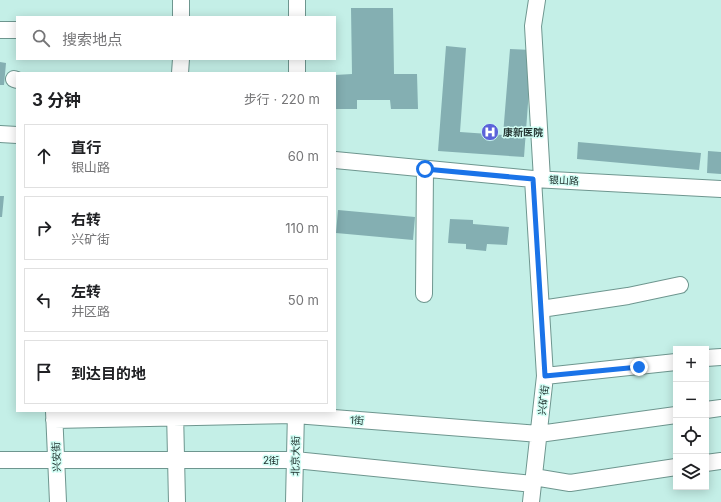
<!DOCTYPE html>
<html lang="zh">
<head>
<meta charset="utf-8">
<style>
  body { margin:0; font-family:Inter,"Noto Sans SC",sans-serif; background:#f2f2f2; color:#202124 }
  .controls { position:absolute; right:12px; bottom:12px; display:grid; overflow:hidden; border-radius:0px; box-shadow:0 2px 10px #0003 }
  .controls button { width:36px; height:36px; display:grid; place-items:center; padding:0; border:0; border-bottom:1px solid #e0e0e0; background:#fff; color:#202124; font:20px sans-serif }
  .stop { position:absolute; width:12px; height:12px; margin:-9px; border:3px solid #1a73e8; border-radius:50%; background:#fff }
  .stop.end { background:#1a73e8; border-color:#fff; box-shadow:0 1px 4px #0008 }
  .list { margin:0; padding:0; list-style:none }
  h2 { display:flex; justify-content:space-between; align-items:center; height:52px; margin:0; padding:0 16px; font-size:17px }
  h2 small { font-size:13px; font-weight:400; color:#757577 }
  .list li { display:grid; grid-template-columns:26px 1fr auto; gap:12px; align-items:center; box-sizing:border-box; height:64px; margin:0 8px 8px; padding:0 8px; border:1px solid #e0e0e0; border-radius:0px }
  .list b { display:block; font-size:15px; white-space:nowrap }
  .list p { margin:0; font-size:13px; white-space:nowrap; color:#757577 }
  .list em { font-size:13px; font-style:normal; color:#757577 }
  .icon { flex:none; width:22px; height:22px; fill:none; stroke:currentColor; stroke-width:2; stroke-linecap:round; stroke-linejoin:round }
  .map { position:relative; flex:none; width:721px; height:502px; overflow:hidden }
  .search { position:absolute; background:#fff; box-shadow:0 2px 10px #0003; left:16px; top:16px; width:320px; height:44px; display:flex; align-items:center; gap:10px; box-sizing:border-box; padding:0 14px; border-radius:0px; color:#757577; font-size:15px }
  .panel { position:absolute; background:#fff; box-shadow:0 2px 10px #0003; left:16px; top:72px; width:320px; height:340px; border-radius:0px }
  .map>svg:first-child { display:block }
</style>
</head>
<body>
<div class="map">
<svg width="721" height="502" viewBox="0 0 721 502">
  <rect width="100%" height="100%" fill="#c4efe7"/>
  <path fill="#84afb2" d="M351,8H393L394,74H417L418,109H391L390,100H357V109H335V75L352,74Z
    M446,46L466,48L460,132L503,135L510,49L532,50L524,157L438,151Z
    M0,62L6,63L4,85H0Z
    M578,142L701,153L699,170L577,159Z
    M708,151L721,152V174L707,173Z
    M0,196H4L2,217H0Z
    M338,210L415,217L413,240L336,233Z
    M450,219L473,220V224L509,227L507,245L487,244L486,251L466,249V244L448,243Z"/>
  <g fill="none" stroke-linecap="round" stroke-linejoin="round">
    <defs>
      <path id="minor" d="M297,0V17
        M537,0L533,26L542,179
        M181,17V0
        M0,30H17
        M297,59V73
        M180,73L181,59
        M14,79L17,80
        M0,134L17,135
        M335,160L533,179L721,189
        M424,294L425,169
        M541,309L628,296L680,285
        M706,358L721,357
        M545,376L676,362
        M706,410L721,408
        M54,411L58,502
        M175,411L177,502
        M54,420L295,415L539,434L676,415
        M0,460H295L533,484
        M706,463L721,461
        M534,477L570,483L676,467
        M294,502L296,411
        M531,502L545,376L533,179"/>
    </defs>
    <use href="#minor" stroke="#6e968f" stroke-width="18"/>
    <use href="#minor" stroke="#fff" stroke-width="16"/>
  </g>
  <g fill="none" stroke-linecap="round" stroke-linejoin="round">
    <path stroke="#1a73e8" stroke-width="5" d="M425,169L533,179L545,376L639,367"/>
  </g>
  <defs>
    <symbol id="hospital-disc" viewBox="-11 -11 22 22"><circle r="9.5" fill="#5b62d9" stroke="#d1fdf4"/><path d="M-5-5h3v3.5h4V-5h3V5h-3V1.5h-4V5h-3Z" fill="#fff"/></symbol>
  </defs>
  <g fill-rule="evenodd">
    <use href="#hospital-disc" x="480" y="122" width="20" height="20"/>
  </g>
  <g text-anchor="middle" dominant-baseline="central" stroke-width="3" stroke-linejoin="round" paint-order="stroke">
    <g font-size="10" font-weight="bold" fill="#223330" stroke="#d1fdf4" text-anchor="start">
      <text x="503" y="132">康新医院</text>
    </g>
    <g font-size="10" fill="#223330" stroke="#d1fdf4">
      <text transform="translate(564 180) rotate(3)">银山路</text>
      <text transform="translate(543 400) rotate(-83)">兴矿街</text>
      <text transform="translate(357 420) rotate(4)">1街</text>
      <text transform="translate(295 456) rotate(-89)">北京大街</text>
      <text transform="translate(56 457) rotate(-92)">兴安街</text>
      <text x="271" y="460">2街</text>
    </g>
  </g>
</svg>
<div class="controls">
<button>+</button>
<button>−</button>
<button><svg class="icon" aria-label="locate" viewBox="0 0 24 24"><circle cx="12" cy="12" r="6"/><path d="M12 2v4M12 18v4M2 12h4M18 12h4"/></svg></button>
<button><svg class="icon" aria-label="layers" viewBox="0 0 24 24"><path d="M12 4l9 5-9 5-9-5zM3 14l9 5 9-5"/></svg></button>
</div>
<div class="stop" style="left:425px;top:169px"></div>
<div class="stop end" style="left:639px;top:367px"></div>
<div class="search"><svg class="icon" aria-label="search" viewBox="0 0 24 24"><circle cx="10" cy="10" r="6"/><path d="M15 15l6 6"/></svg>搜索地点</div>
<section class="panel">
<h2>3 分钟<small>步行 · 220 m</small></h2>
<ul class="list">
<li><svg class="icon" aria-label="ahead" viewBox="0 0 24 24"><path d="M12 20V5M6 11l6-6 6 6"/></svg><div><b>直行</b><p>银山路</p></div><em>60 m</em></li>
<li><svg class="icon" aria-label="right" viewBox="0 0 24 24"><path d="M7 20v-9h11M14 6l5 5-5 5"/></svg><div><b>右转</b><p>兴矿街</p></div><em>110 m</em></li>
<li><svg class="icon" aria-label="left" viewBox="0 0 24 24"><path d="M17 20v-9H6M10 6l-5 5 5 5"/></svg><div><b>左转</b><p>井区路</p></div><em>50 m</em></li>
<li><svg class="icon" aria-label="arrive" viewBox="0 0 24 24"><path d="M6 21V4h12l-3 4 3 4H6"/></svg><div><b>到达目的地</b></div></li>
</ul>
</section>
</div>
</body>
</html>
